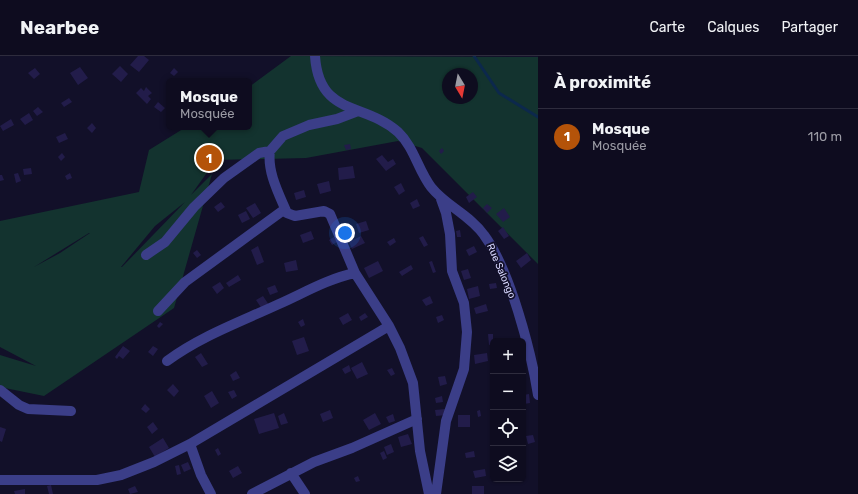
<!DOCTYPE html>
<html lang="fr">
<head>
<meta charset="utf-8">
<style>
  body { margin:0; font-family:Rubik,sans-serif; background:#171528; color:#f1f3f6 }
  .controls { position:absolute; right:12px; bottom:12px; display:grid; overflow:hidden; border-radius:6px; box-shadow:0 1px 3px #0004 }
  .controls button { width:36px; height:36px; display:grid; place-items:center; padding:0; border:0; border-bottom:1px solid #2e2c3d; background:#0e0c1f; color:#f1f3f6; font:20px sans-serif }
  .compass { position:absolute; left:442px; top:12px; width:36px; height:36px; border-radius:50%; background:#0e0c1f; box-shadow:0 1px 3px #0004; rotate:170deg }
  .you { position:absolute; left:345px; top:177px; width:14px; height:14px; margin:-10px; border:3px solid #fff; border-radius:50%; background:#1a73e8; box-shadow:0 0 0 6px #1a73e833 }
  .badge { display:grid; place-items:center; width:26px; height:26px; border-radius:50%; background:#b45309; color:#fff; font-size:13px; font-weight:700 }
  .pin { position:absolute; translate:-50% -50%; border:2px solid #fff; box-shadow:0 1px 4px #0006 }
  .popup { position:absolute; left:166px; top:22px; width:86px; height:52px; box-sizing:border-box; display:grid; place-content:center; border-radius:6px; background:#0e0c1f; filter:drop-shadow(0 1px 3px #0005); font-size:13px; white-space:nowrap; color:#9b9ba4 }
  .popup b { font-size:15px; color:#f1f3f6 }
  .popup::after { content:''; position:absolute; left:50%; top:100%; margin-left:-8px; border:8px solid transparent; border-top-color:#0e0c1f }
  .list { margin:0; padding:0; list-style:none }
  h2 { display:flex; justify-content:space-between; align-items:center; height:52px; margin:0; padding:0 16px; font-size:17px }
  h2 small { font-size:13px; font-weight:400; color:#9b9ba4 }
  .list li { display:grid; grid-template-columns:26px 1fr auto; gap:12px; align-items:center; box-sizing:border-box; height:56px; padding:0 16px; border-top:1px solid #2e2c3d }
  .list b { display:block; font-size:15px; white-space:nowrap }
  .list p { margin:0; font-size:13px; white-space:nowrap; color:#9b9ba4 }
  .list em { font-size:13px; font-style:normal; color:#9b9ba4 }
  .icon { flex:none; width:22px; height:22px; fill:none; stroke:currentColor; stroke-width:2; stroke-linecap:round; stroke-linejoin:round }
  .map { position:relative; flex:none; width:538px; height:438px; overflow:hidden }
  header { display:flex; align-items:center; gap:24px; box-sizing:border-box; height:56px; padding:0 20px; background:#0e0c1f; border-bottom:1px solid #2e2c3d }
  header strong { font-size:19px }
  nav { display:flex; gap:22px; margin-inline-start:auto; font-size:14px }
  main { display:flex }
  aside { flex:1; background:#0e0c1f }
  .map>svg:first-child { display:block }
</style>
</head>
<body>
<header>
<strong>Nearbee</strong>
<nav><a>Carte</a><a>Calques</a><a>Partager</a></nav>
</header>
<main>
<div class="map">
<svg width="538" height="438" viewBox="0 0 538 438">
  <rect width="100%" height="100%" fill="#121029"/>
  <path fill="#13332f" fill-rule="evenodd" d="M291,0L538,1V208L422,92L398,85L306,102L216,104L191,139L212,118L174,252L44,340L0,331V299L36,310L0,291V165L139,136L149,94L186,71H249V31ZM448,18H472V42H448ZM185,146L122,211H121L155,170ZM90,177L60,197L34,211L89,177Z"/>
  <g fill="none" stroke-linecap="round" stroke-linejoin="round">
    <path stroke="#0c284c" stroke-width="3" d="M474,0L499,37L538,61"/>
  </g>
  <path fill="#221c4a" d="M138,0H144L149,4L139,16L130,9Z
    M120,10L128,18L121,26L112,18Z
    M80,11L88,22L78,29L70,17Z
    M35,12L40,18L34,23L28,17Z
    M174,12L178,16L174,20L170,17Z
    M146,31L152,37L148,40L151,43L147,48L136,37L141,32L144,35Z
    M69,42L72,46L64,51L61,47Z
    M158,46L165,52L161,56L154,51Z
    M38,51L43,56L37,60L33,55Z
    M29,57L33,64L25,69L20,63Z
    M11,63L14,69L3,75L0,70Z
    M92,67L96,72L92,77L87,72Z
    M65,77L68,83L59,87L56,81Z
    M350,88L351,93L346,94L344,89Z
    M442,92L444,95L441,98L439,95Z
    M62,97L65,101L61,105L58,101Z
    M382,99L388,106L393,103L396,108L386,115L376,103Z
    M353,110L355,122L339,124L338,112Z
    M31,112L32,118L24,119L23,113Z
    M18,117L21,125L16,127L14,118Z
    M70,117L72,122L67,124L65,120Z
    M0,119H2L4,124L0,125Z
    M329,125L331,135L320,138L317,128Z
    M401,127L405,135L399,139L394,131Z
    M304,134L306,141L296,144L294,137Z
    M473,136L477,141L469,147L466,141Z
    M417,143L420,150L413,153L410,147Z
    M221,146L225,151L218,156L214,151Z
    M255,147L261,157L253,162L246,152Z
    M487,148L492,152L487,157L483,152Z
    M504,152L510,161L503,166L496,158Z
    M246,155L250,163L242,167L238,159Z
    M366,165L369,174L359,177L356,168Z
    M503,171L509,180L504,183L498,175Z
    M460,174L461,181H457L456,175Z
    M311,175L314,183L303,187L300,179Z
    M361,180L365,187L352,193L349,186Z
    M423,180L428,189L424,191L419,182Z
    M334,181L337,186L332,189L329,184Z
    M394,182L396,186L390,190L387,186Z
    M258,190L264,206L257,209L251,194Z
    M474,190L477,196L469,200L466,194Z
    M197,194L201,199L197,202L193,197Z
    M527,197L531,204L521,212L516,205Z
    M296,204L298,214L286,216L284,207Z
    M378,205L383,215L369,222L364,212Z
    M432,205L436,216L433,217L429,206Z
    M411,209L413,213L402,220L399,216Z
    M468,213L471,222L464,224L461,215Z
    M238,219L241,224L229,231L226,227Z
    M220,226L224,232L217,238L212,231Z
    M496,227L497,232L490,233L489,228Z
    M275,229L278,236L270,239L267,232Z
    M478,230L480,240L469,243L467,233Z
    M263,240L269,249L262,253L256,244Z
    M430,240L433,247L426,250L422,244Z
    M486,248L488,255L476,258L474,252Z
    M348,257L352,264L343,269L339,262Z
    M365,257L368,261L361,265L359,261Z
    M442,259L444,264L438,267L436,261Z
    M303,263L305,269L301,271L298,266Z
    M160,266L163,268L159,272L157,270Z
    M488,278H493V288L489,289Z
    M304,281L309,295L297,299L292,285Z
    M123,290L130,295L123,303L119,300L117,303L115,301Z
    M153,290L158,293L153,300L148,296Z
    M201,297L208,308L202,311L195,301Z
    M487,297L488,305L475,308L474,299Z
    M362,306L368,318L357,323L351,312Z
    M349,309L351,315L345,318L342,313Z
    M392,312L395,318L391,320L387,314Z
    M236,315L240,322L233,325L230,319Z
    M445,320L447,328L440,330L438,321Z
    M173,328L179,335L174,341L167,334Z
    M234,334L237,340L232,343L228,336Z
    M212,335L219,347L211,352L204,340Z
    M529,338L530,347L524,348L523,339Z
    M442,340L443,346L436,347L435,342Z
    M145,348L150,353L146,357L141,353Z
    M445,353L446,359L436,360L435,354Z
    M330,354L333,362L323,366L320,358Z
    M480,354L481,360L478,361L477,355Z
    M274,357L279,372L259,378L254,363Z
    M284,357L288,367L281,369L278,360Z
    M375,357L381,368L369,374L363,364Z
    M393,358L395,365L389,367L386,361Z
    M458,359H470V371H458Z
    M153,366L158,373L152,378L147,371Z
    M0,371L6,373L2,386L0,385Z
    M408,378L412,388L401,391L398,381Z
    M533,379L535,386L528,388L526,380Z
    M163,382L169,392L155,401L149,391Z
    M391,388L394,396L387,399L384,391Z
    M218,392L221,398L218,400L215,394Z
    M384,395L387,402L383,404L380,397Z
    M474,395L475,401L466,402L465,397Z
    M188,406L191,413L184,416L181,409Z
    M179,409L181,418L177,419L175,410Z
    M238,410L242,417L233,422L229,415Z
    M485,413L486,420L475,422L473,415Z
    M358,420L360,425L356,426L354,422Z
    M51,429L53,438H49L47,430Z
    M135,430L138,436L130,438L128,433Z
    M472,430H484V438H472Z
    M25,433V438H15L14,435Z"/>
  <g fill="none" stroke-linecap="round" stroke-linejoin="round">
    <path stroke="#3b3e88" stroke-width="10" d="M315,0C319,61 365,46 398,76C414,91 418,114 431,131C446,150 470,159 484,179C510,214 531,295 538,339
      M270,95C267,116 279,138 287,157L295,160L324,155L330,158L355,217L389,270L400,292L413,327L420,395L429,438
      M146,199L165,186L194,151L224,122L259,97L270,95L283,80L309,69L337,63L358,55
      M158,255L185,226L285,153
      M167,305C201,280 240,266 279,248C304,237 327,223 355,217
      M0,334L19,349L28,353L71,355
      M190,388L201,419L211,438
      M291,417L305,438
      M0,424H97L121,419L154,406L190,388L389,270
      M252,438L314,406L352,392L417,363
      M436,438L446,365L464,313L467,276L464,247L452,215L450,178L446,157L441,143"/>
  </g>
  <g text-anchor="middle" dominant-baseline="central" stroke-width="3.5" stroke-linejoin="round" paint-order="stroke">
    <g font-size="10" fill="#d9d8ff" stroke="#121029">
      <text transform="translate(501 215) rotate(67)">Rue Salongo</text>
    </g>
  </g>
</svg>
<div class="controls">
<button>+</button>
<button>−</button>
<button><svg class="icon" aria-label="locate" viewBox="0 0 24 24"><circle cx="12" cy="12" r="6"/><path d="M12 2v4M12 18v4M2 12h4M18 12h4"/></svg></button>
<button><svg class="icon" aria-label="layers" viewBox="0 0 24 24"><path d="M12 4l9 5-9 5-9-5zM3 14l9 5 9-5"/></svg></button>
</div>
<svg class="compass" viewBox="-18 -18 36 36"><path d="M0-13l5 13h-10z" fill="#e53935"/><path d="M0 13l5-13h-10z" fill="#9b9ba4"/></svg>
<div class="you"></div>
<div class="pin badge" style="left:209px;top:102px">1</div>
<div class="popup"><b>Mosque</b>Mosquée</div>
</div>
<aside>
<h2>À proximité<small></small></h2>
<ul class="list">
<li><span class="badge">1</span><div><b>Mosque</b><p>Mosquée</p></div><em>110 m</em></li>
</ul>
</aside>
</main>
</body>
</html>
